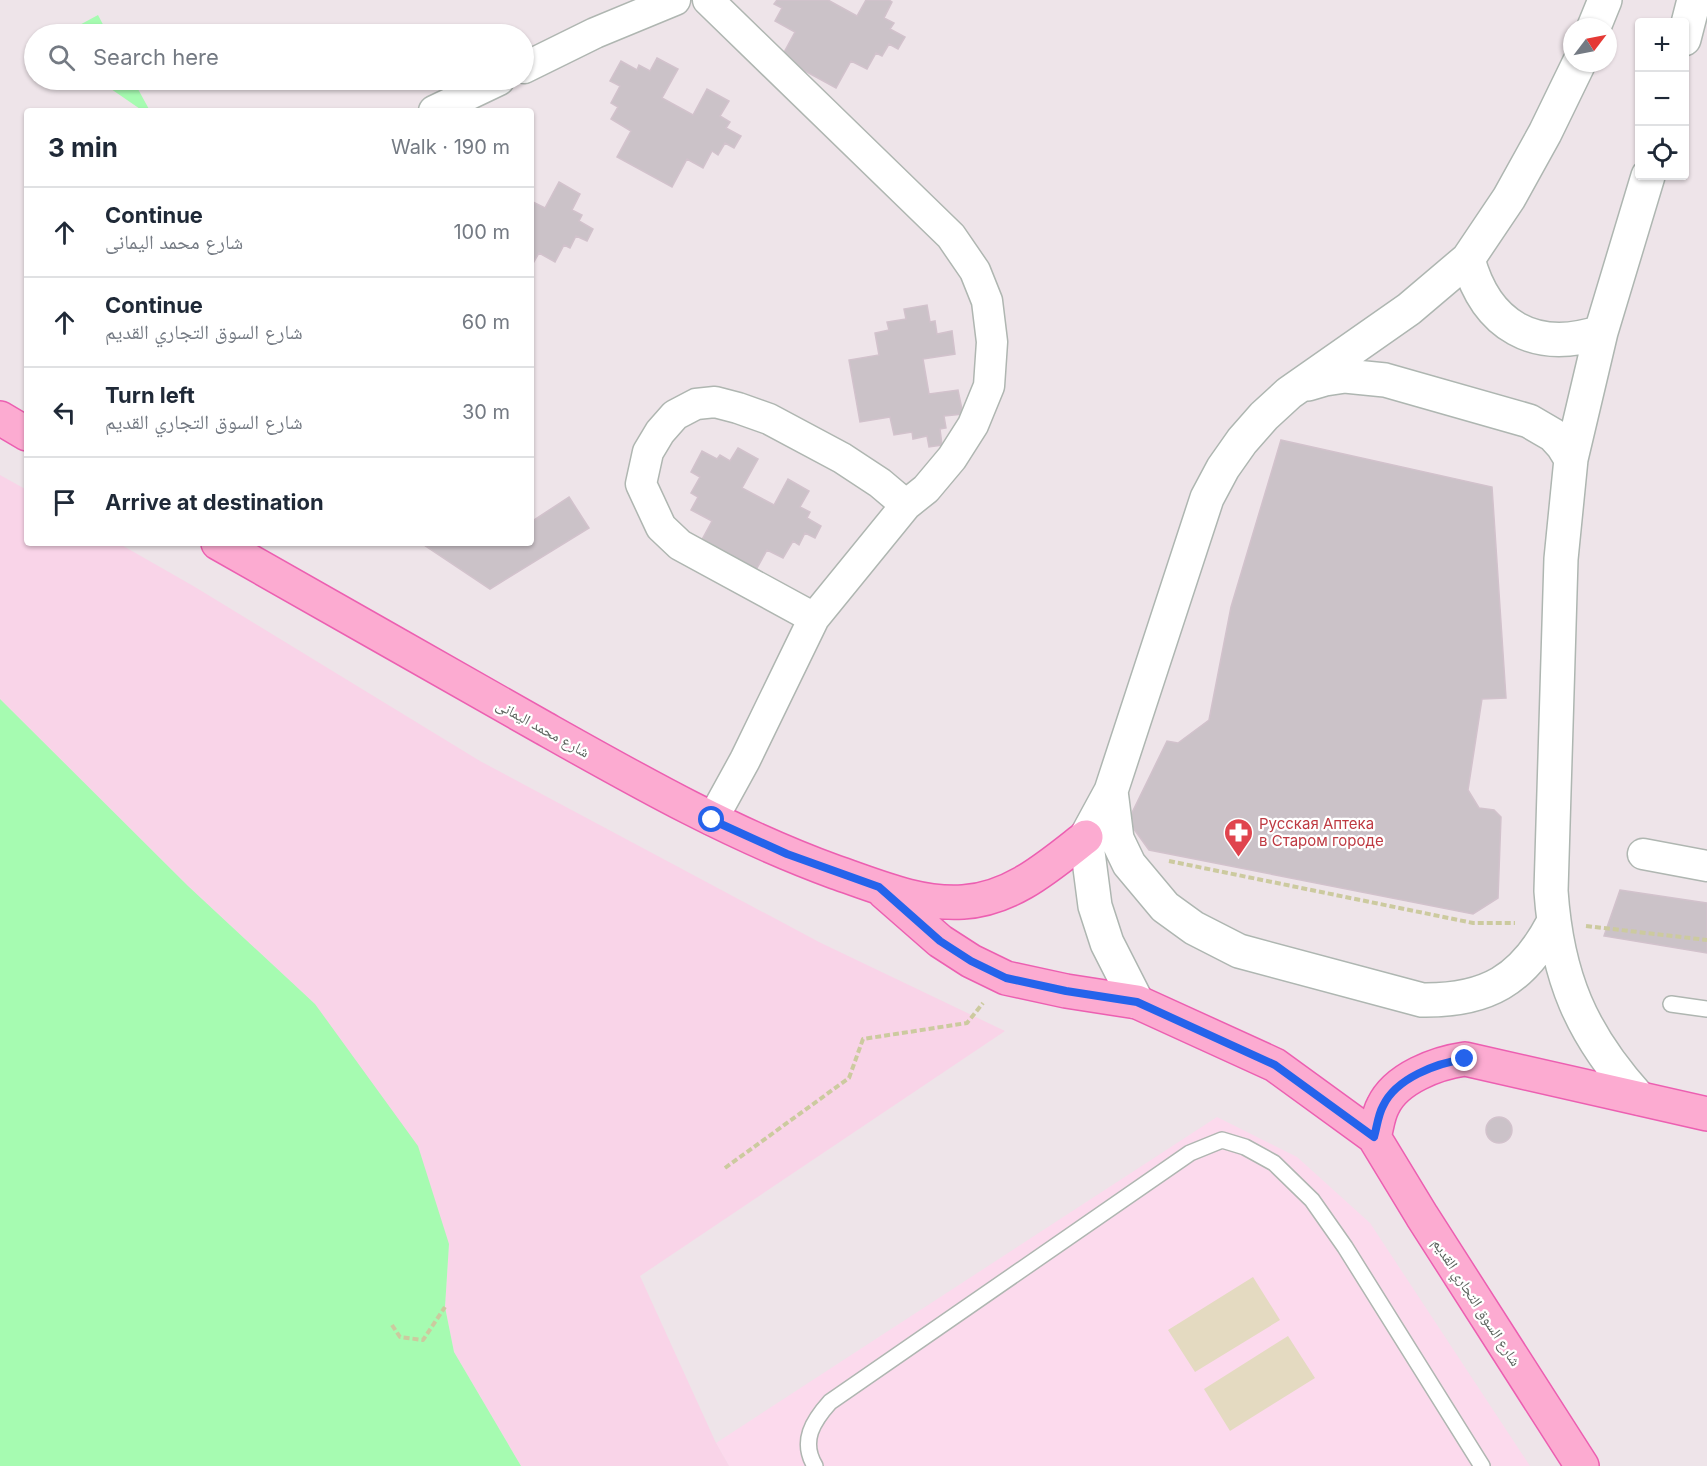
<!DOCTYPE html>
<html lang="en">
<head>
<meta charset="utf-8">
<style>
  body { margin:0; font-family:Inter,"Noto Naskh Arabic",sans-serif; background:#f2f2f3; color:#1f2937 }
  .controls { position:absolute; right:18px; top:18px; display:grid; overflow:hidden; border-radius:6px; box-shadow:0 2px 4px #0004 }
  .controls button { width:54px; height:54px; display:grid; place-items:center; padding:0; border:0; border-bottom:2px solid #e0e1e3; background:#fff; color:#1f2937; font:30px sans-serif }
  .compass { position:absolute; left:1563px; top:18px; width:54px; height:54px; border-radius:50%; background:#fff; box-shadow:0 2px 4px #0004; rotate:58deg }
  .stop { position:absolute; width:18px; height:18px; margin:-14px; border:4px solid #2563eb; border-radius:50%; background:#fff }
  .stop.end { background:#2563eb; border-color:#fff; box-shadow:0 2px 6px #0008 }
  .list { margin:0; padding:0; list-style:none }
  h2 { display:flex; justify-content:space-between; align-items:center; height:78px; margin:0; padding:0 24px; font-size:26px }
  h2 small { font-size:20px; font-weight:400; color:#747a83 }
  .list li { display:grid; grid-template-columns:39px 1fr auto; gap:18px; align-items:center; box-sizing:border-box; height:90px; padding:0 24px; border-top:2px solid #e0e1e3 }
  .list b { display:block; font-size:22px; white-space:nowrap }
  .list p { margin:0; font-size:20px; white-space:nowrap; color:#747a83 }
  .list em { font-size:20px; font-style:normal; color:#747a83 }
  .icon { flex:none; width:33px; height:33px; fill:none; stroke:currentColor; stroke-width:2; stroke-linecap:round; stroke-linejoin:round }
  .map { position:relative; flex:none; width:1707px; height:1466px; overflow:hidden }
  .search { position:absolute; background:#fff; box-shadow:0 2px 4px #0004; left:24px; top:24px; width:510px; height:66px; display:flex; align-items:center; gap:15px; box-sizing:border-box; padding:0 21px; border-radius:33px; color:#747a83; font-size:22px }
  .panel { position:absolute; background:#fff; box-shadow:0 2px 4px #0004; left:24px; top:108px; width:510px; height:438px; border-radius:6px }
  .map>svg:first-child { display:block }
</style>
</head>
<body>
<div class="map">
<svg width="1707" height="1466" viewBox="0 0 1707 1466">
  <rect width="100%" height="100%" fill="#eee4e9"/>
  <path fill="#fcdaed" d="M1217,1117L1297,1157L1370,1223L1530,1466H729L716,1443Z"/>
  <path fill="#e4dac1" d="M1253,1277L1280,1320L1195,1372L1168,1330Z
    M1288,1336L1315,1378L1230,1431L1204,1389Z"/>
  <path fill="#f9d4e8" d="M0,475L27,490V543H118L195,587L480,761L819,942L1005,1031L640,1276L716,1443L729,1466H521L454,1352L445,1307L449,1244L315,1004L188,886L0,699Z"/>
  <path fill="#a6fbb1" d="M98,15L108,34H63Z
    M98,80H133L150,111H143Z
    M0,699L188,886L315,1004L418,1146L449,1244L445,1307L454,1352L521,1466H0Z"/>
  <path fill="#cbc2c8" stroke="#d2c2cc" stroke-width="1.5" d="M777,0H828L857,16L866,0H889L892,2L884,18L894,23L890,29L905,37L898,49L889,44L882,56L876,53L867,69L851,61L836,88L781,58L795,32L775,21L782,8L774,4Z
    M657,58L678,69L662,98L693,115L707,89L729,101L720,116L730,122L726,128L741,136L734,148L725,143L718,155L712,151L703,168L687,159L672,187L617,157L631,131L611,119L618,107L611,103L620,86L610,81L621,61L637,70L639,65L650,71Z
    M559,182L580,194L572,210L582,215L579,221L593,229L587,241L576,236L570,248L564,245L555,262L539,253L531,267V201L545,208Z
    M927,305L930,322L935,321L937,334L952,331L955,354L923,359L929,394L958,390L963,414L944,416L946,428L940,429L942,445L929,447L927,436L913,439L912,432L894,435L890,417L860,422L849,360L879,355L875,333L889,330L887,322L906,319L904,309Z
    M1281,440L1492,487L1506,698L1482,699L1468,790L1479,808L1494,810L1501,817L1498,898L1473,914L1149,850L1128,821L1167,741L1178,743L1209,720L1231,607Z
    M738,448L758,459L742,488L774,505L788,479L809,491L800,507L810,512L807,518L821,526L815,538L805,533L799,545L793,541L783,558L767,550L752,577L698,547L712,521L691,510L698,497L691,493L700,477L691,472L702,451L717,459L720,455L730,461Z
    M569,497L589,528L490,589L421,543H531V522Z
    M1620,890L1707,903V953L1604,936Z
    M1486 1130a13 13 0 1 1 26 0a13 13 0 1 1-26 0Z"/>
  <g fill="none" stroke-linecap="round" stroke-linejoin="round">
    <defs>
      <path id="lane" d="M1671,1004L1707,1009
        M815,1466C800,1441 813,1421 830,1402L1190,1153L1222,1140L1245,1147L1274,1163L1312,1200L1345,1247L1482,1466"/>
      <path id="street" d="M708,0L951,236L975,271L987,301L992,342L989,386L973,425L952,458L926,489L906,505L814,618L745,760L712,820
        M524,68L595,33L675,0
        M434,111L499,80
        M814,618L680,545L661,527L641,484L648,452L660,432L675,415L696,404L715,402L738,408L769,419L842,458L880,483L906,505
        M1643,854L1707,866"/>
      <path id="secondary" d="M1594,27L1605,0
        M1684,39L1694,0
        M1468,259C1486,326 1535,354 1601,332
        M1308,384L1325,379L1345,376L1385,380L1529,421L1553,435L1563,446L1571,459
        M1111,791L1117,839L1129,864L1165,907L1194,928L1239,951L1422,1000C1487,1001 1523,980 1553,923
        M1137,1002L1107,943L1095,906L1086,837L1111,791L1207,498L1223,468L1242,441L1264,416L1289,393L1409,309L1468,259L1509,198L1545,133L1579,63
        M1639,1098C1581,1034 1557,977 1551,891L1561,559L1571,459L1601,332L1648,176"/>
      <path id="primary" d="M0,418L27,434
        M218,543C326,604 434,666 542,727C638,781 731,834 835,872C876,886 919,905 963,902C1012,899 1049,866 1086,837
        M884,892L940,941L971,961L1006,978L1066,991L1137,1002L1275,1065L1374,1137L1422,1216L1582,1466
        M1374,1137C1377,1127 1378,1115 1383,1106C1396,1078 1437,1063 1465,1059L1707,1114"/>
    </defs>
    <use href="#lane" stroke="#afb6b1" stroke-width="18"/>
    <use href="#street" stroke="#afb6b1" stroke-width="33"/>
    <use href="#secondary" stroke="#aeb6b1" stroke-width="36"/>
    <use href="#primary" stroke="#ec5fb1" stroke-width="36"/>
    <path stroke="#ccca9f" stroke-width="4" stroke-dasharray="6 3" stroke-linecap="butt" d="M1169,861L1473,923H1515
      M1586,926L1707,940
      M725,1168L849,1078L863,1039L967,1023L983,1003
      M392,1325L400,1337L423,1340L445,1307"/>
    <use href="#lane" stroke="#fff" stroke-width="15"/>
    <use href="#street" stroke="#fff" stroke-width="30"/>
    <use href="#secondary" stroke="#fff" stroke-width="33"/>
    <use href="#primary" stroke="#fcabd1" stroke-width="33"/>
  </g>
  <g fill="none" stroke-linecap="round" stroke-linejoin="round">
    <path stroke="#2563eb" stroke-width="8" d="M712,820L787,854L879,887L940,941L971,961L1006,978L1066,991L1137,1002L1275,1065L1374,1137C1377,1127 1378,1115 1383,1106C1396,1078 1437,1063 1465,1059"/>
  </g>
  <defs>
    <symbol id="pharmacy-pin" viewBox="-11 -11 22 30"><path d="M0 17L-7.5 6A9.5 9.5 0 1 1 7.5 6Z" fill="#e0444e" stroke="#fff"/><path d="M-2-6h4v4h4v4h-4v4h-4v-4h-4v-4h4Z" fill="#fff"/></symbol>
  </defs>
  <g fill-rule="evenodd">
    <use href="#pharmacy-pin" x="1222" y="816" width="33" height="45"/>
  </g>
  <g text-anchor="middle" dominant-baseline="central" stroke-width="4.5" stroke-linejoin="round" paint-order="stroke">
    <g font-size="15" fill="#5c645e" stroke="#fff">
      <text transform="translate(543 728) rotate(29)">شارع محمد اليمانى</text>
      <text transform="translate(1477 1302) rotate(57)">شارع السوق التجاري القديم</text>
    </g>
    <g font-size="15" fill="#be3a42" stroke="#fff" text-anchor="start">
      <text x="1259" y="823">Русская Аптека<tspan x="1259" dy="17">в Старом городе</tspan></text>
    </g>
  </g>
</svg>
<div class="controls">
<button>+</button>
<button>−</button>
<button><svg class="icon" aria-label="locate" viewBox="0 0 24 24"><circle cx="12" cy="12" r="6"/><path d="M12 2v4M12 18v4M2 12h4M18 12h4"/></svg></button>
</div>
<svg class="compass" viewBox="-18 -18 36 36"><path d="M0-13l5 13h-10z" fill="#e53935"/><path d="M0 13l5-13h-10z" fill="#747a83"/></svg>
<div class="stop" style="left:712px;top:820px"></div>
<div class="stop end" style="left:1465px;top:1059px"></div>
<div class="search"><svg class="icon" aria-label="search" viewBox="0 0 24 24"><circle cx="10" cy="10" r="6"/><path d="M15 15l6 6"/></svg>Search here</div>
<section class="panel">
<h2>3 min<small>Walk · 190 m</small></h2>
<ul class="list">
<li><svg class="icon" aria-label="ahead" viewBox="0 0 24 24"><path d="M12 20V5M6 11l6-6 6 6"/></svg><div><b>Continue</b><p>شارع محمد اليمانى</p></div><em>100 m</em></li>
<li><svg class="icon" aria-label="ahead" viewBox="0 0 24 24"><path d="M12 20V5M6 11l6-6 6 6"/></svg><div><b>Continue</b><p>شارع السوق التجاري القديم</p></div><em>60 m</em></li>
<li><svg class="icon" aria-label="left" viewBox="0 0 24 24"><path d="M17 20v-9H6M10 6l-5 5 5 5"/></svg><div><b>Turn left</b><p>شارع السوق التجاري القديم</p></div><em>30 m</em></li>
<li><svg class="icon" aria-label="arrive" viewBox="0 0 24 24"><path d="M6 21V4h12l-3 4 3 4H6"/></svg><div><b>Arrive at destination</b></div></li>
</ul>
</section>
</div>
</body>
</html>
